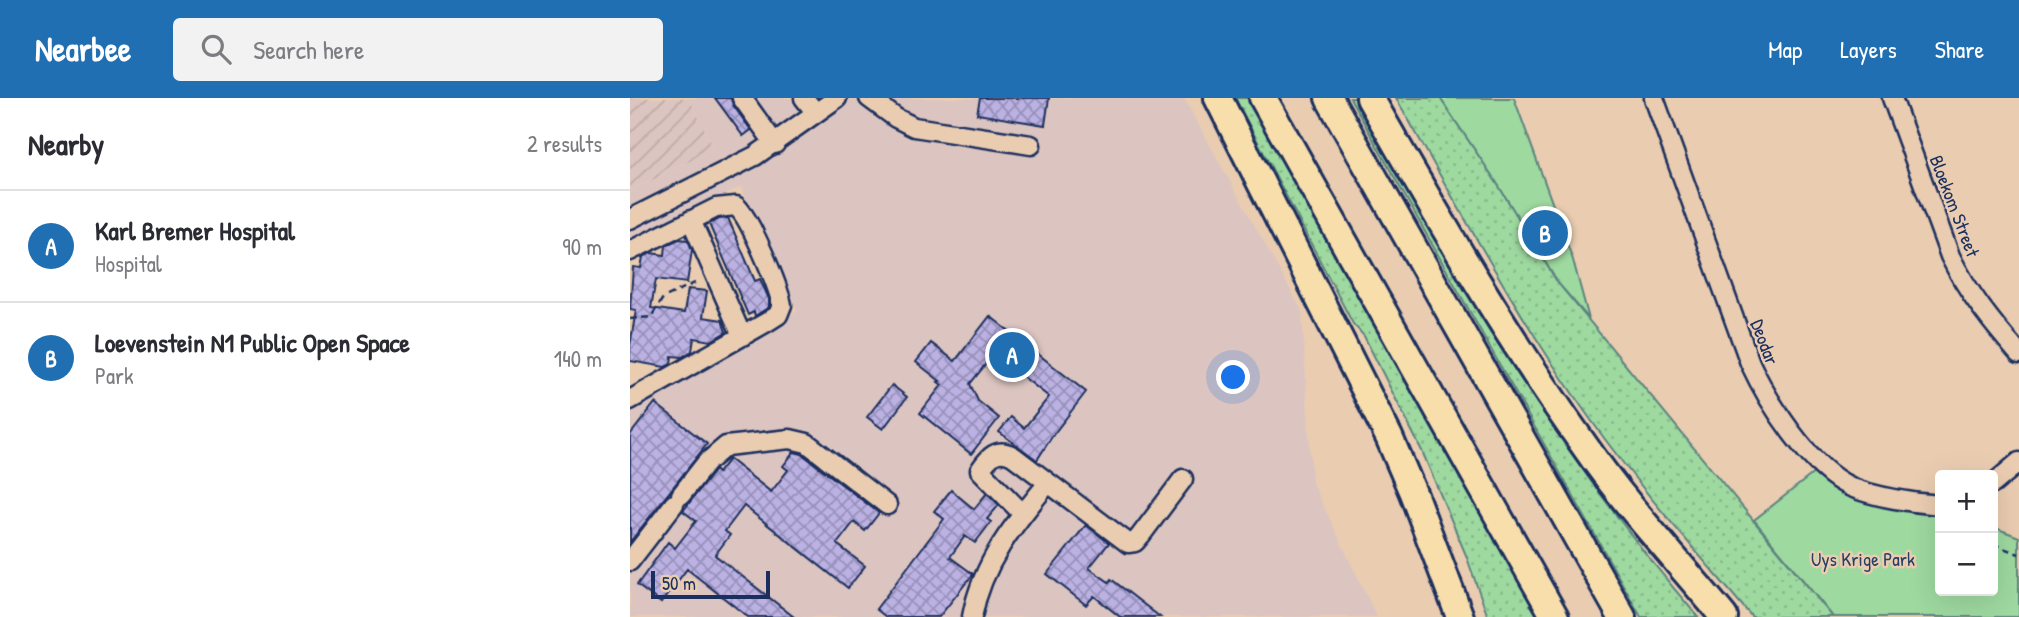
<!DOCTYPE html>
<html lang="en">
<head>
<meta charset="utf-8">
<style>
  body { margin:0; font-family:"Patrick Hand",sans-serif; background:#f2f2f3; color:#2b2b33 }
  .controls { position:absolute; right:21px; bottom:21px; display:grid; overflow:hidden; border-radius:7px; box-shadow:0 7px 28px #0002 }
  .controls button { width:63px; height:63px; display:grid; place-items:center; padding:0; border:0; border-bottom:2px solid #e1e1e2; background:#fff; color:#2b2b33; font:35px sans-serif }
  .scale { position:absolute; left:21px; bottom:18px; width:119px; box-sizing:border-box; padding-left:7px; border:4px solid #1b2f5e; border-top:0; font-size:19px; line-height:24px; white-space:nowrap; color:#1b2f5e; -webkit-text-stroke:5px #eacdb1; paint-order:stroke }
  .you { position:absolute; left:604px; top:280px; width:24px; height:24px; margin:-18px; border:5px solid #fff; border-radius:50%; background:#1a73e8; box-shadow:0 0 0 10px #1a73e833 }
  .badge { display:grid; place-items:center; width:46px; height:46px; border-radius:50%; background:#1f6fb2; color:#fff; font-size:23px; font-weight:700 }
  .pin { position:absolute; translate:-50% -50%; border:4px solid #fff; box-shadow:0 2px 7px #0006 }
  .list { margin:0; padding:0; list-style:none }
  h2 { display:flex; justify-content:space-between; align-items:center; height:91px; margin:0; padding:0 28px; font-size:30px }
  h2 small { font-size:23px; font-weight:400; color:#7c7c81 }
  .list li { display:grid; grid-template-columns:46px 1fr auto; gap:21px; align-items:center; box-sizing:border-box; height:112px; padding:0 28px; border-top:2px solid #e1e1e2 }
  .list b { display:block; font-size:26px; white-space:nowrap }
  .list p { margin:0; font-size:23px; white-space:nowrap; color:#7c7c81 }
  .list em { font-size:23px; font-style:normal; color:#7c7c81 }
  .icon { flex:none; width:38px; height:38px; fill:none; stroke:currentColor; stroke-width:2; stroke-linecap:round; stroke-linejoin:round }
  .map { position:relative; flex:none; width:1389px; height:519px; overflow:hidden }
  header { display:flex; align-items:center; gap:42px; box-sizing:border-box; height:98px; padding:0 35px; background:#1f6fb2; color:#fff }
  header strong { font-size:33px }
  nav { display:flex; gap:38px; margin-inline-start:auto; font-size:24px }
  .search { width:490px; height:63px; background:#f2f2f3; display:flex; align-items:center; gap:18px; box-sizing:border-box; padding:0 24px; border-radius:7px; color:#7c7c81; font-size:26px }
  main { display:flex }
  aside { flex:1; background:#fff }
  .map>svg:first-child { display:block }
</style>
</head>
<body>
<header>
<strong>Nearbee</strong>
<div class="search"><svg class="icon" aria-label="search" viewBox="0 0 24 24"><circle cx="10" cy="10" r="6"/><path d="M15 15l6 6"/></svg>Search here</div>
<nav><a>Map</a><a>Layers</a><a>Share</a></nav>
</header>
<main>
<aside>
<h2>Nearby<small>2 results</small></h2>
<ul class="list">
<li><span class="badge">A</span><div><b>Karl Bremer Hospital</b><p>Hospital</p></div><em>90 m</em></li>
<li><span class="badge">B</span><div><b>Loevenstein N1 Public Open Space</b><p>Park</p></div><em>140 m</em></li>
</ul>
</aside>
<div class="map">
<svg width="1389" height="519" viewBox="0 0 1389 519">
  <defs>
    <pattern id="industrial-furrows" width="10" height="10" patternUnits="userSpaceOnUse" patternTransform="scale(1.75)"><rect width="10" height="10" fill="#dcc5c0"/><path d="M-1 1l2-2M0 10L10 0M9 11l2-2" fill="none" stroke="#bcaaa7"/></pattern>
    <pattern id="grass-dots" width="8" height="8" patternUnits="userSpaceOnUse" patternTransform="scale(1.75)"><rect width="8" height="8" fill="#9ed9a0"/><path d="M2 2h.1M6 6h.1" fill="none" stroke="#88bb8c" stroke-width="1.8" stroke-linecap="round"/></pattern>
    <pattern id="building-cross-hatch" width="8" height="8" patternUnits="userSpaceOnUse" patternTransform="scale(1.75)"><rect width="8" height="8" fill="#bbb1e2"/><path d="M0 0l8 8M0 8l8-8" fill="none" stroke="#9790ba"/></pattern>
  </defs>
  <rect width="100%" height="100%" fill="#eacdb1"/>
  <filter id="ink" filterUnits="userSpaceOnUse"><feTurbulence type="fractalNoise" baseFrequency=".0143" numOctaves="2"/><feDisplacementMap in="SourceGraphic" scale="14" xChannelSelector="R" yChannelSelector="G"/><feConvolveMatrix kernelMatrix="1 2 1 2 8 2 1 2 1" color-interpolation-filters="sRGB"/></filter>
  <g filter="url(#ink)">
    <path fill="#dcc5c0" d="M59,0H554L672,213L682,384L747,519H0V315L12,301L167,213L111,89L0,145V93L84,51Z"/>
    <path fill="url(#industrial-furrows)" d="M0,0H59L84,51L0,93Z"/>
    <path fill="url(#grass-dots)" stroke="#5c847f" stroke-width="2" d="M605,0H620L910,519H858L836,457L792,353L734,238L723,226Z
      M720,0H729C781,90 831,182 886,271C940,358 1001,441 1068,519H1011Z
      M766,0H810L867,85L928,185L1203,519H1122C1067,454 1010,391 961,322C888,220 829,109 766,0Z"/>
    <path fill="#9ed9a0" stroke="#5c847f" stroke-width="2" d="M810,0H884L943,162L959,221L928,185L867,85Z
      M1185,374L1206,390L1236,403L1310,416V493H1363V429L1389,439V519H1203L1124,422Z"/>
    <path fill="url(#building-cross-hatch)" stroke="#1b2f5e" stroke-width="2" d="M85,0H101L103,7L121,32L113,38Z
      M350,0H419L415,27L347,16Z
      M98,120L125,183L130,181L139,201V209L125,218L124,214L118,217L79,126L89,121Z
      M49,141L58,142L62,152L57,185L26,181L21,210L54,215L58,191L77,193L73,219L92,222L96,234L81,243L64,240L62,253L52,259L42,258L41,266L35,269L0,263V248L6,212L0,211L3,169L11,170L13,159L21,155L35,157L36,147Z
      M360,218L456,294L423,337L407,362L369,334L381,319L394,330L419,299L364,256L340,286L348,303L369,320L341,356L290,315L312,287L308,284L310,283L286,264L301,245L325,263Z
      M262,287L277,299L253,331L237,319Z
      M25,305L77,346L0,444V337Z
      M164,354L172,356L249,415L235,433L224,424L207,446L235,468L218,490L114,408L95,433L100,437L85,457L164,519H118L57,471L31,505L7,487L38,444L45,450L66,423L53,413L85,372L88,375L99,361L141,394L158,372L153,368Z
      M321,392L344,411L357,395L369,407L357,421L361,424L345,445L335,438L320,459L343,476L309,519H256L246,511L314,421L304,413Z
      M456,427L479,445L459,470L479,484L481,481L530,519H490L464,498L456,507L417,476Z"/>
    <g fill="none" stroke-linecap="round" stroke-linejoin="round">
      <defs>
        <path id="minor" d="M112,0L145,46
          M174,0L186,15
          M239,0L266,20L284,29L401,47
          M1024,0L1120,265C1138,304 1180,371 1221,389C1244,399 1284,405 1310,407
          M1262,0L1320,158C1338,195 1362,225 1389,256
          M0,121L125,58L207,0
          M61,122L112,238
          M0,153L86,110L106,108C120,119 148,188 152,207L148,217L137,224L0,302
          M1363,386L1389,364
          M51,397L76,365L96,348L160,341L177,345L257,407
          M393,416L350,372C359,359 367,349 383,358L498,445L505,444L511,437L553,381
          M0,463L44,406
          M342,519C352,465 384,426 418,385"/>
        <path id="highway" d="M588,0L759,339L783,395L830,519
          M633,0L925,519
          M699,0L992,519
          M740,0C807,118 875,236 954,347C996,408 1047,462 1094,519"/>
      </defs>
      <use href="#minor" stroke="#1b2f5e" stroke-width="23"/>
      <use href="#highway" stroke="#1b2f5e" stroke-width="32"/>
      <path stroke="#1b2f5e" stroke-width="2.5" stroke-dasharray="7 5" stroke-linecap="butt" d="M0,221L21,219L33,200L69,183
        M1363,446L1389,456"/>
      <use href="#minor" stroke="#eacdb1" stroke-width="18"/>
      <use href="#highway" stroke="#f8deab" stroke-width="26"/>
    </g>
  </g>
  <g text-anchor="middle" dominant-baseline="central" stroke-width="5" stroke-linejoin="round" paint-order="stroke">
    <g font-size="19" fill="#1b2f5e" stroke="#eacdb1">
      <text transform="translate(1325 108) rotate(69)">Bloekom Street</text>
      <text transform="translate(1135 244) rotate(69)">Deodar</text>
    </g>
    <g font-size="19" fill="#284065" stroke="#eacdb1">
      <text x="1233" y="461">Uys Krige Park</text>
    </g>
  </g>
</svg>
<div class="controls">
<button>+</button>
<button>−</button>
</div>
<div class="scale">50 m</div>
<div class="you"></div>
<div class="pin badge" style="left:382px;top:257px">A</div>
<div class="pin badge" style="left:915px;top:135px">B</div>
</div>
</main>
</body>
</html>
